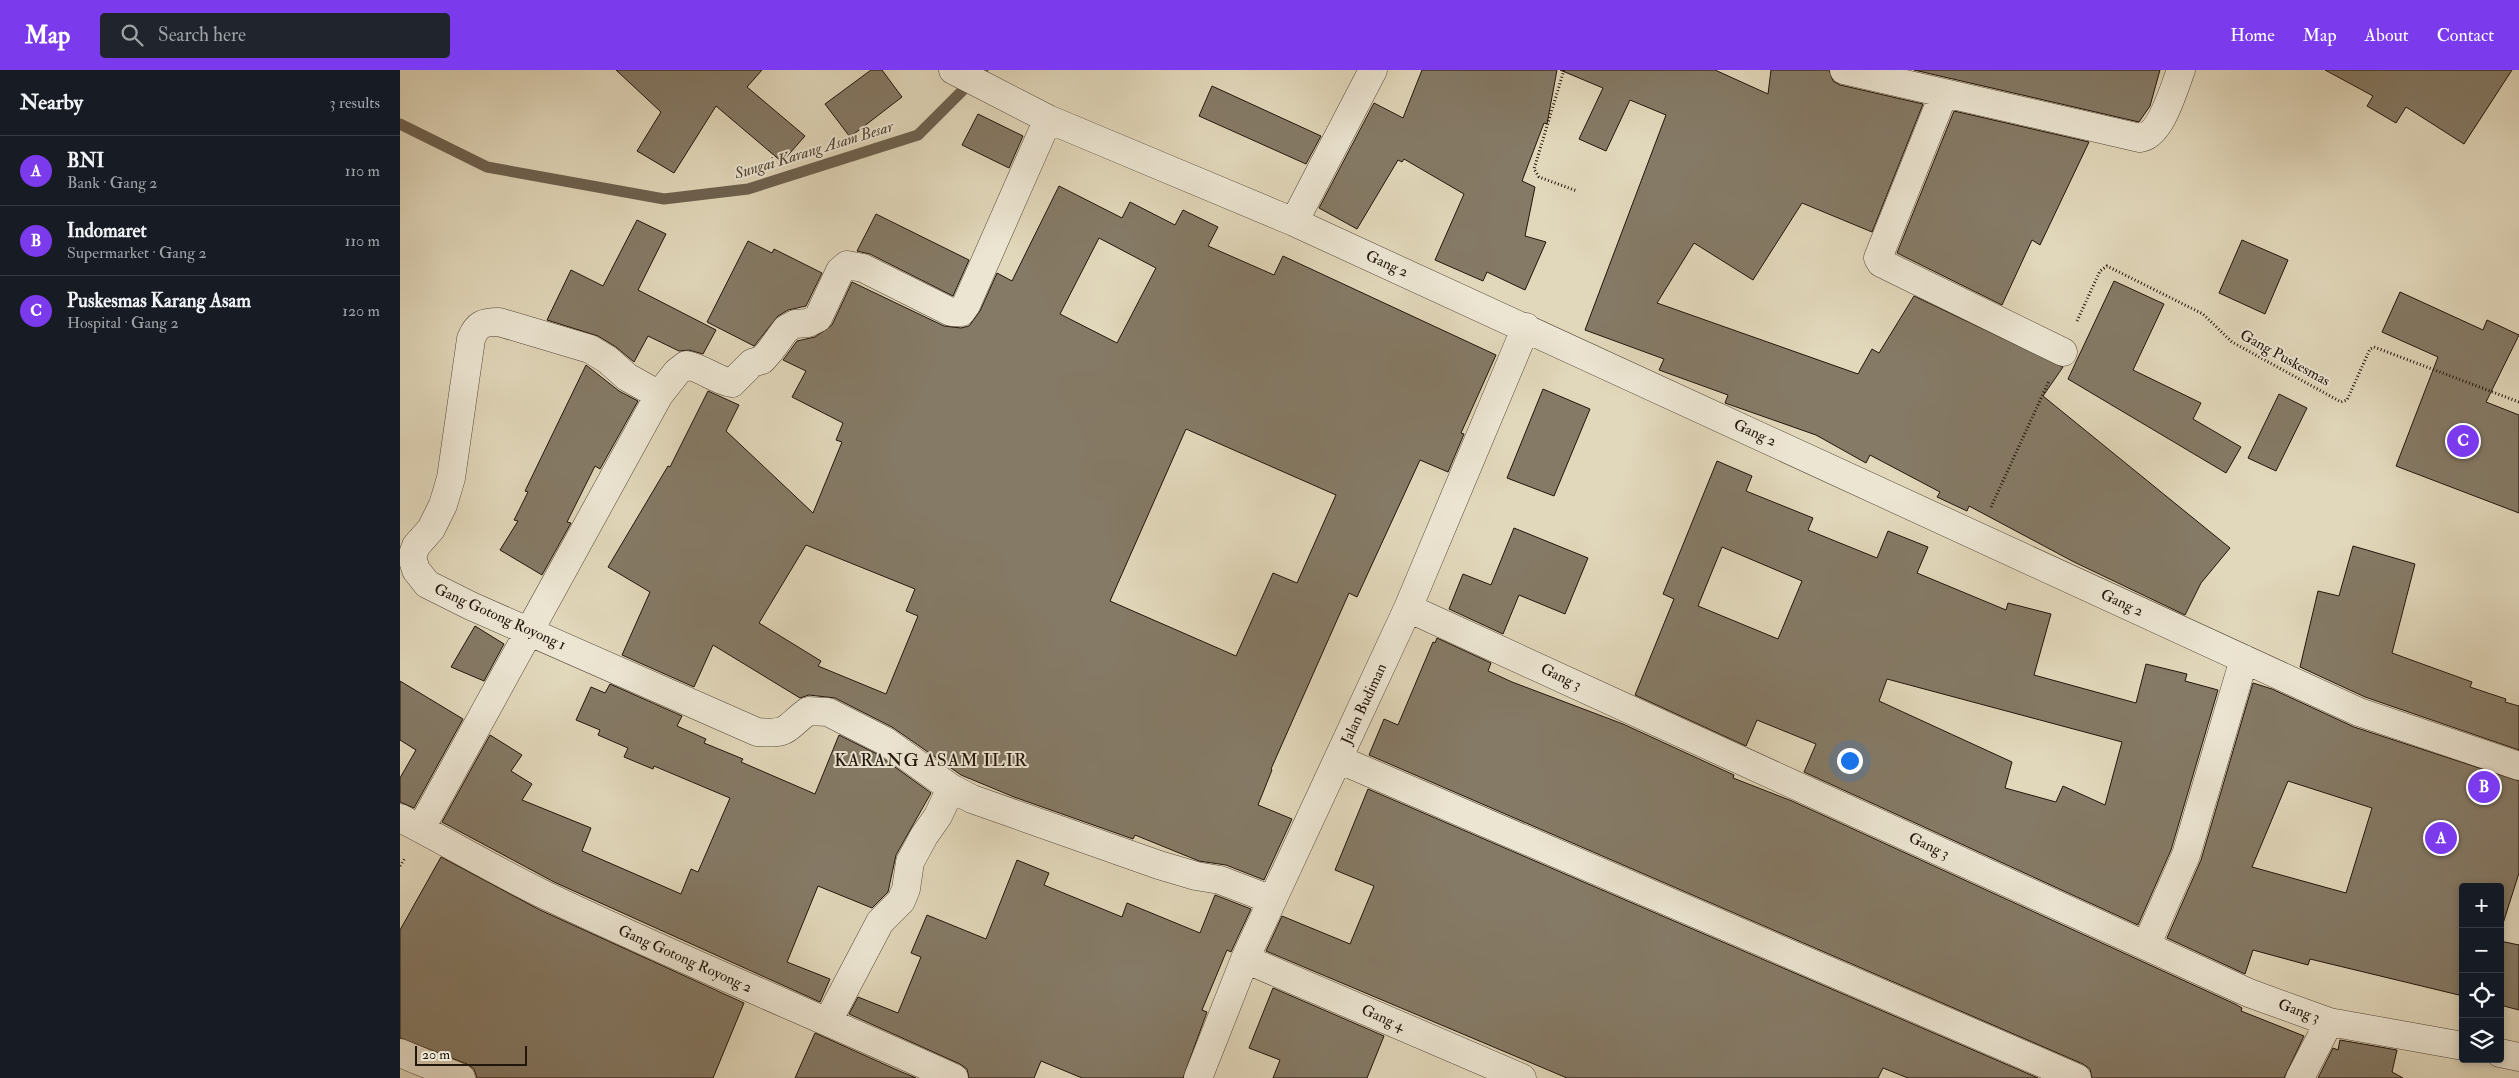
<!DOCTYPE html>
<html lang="en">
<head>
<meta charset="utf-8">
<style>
  body { margin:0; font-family:"IM FELL Double Pica",serif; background:#20242c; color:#f1f3f6 }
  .controls { position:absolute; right:15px; bottom:15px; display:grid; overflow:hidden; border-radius:5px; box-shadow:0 2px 8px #0003 }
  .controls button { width:45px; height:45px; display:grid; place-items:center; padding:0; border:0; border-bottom:1px solid #363941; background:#171b24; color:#f1f3f6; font:25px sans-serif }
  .scale { position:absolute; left:15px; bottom:12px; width:112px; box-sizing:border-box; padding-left:5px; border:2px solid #22150b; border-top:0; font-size:14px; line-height:18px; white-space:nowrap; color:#22150b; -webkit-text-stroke:4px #ece5d2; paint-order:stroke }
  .you { position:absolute; left:1449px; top:690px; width:18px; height:18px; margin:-12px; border:4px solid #fff; border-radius:50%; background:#1a73e8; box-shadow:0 0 0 8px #1a73e833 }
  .badge { display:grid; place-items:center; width:32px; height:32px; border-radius:50%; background:#7c3aed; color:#fff; font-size:16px; font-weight:700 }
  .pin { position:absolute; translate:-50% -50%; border:2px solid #fff; box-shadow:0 1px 5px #0006 }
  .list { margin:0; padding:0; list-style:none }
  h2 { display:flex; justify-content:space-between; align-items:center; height:65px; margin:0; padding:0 20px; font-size:21px }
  h2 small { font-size:16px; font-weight:400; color:#9ea1a6 }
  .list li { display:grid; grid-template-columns:32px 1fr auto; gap:15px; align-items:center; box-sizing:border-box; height:70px; padding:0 20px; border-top:1px solid #363941 }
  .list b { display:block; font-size:19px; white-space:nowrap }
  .list p { margin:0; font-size:16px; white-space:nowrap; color:#9ea1a6 }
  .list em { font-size:16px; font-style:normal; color:#9ea1a6 }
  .icon { flex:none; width:28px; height:28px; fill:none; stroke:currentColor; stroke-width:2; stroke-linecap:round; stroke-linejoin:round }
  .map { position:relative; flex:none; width:2119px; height:1008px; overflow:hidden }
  header { display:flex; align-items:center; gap:30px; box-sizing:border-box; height:70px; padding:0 25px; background:#7c3aed; color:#fff }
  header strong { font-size:24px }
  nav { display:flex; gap:28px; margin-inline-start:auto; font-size:18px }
  .search { width:350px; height:45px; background:#20242c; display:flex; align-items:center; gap:12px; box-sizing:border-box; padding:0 18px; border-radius:5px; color:#9ea1a6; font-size:19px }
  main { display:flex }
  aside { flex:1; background:#171b24 }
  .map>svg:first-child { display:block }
</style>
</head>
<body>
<header>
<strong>Map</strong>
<div class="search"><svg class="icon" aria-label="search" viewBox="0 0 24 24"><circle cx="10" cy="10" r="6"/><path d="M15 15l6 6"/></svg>Search here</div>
<nav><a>Home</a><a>Map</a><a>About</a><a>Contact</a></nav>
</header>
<main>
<aside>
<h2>Nearby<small>3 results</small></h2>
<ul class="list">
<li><span class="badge">A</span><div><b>BNI</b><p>Bank · Gang 2</p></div><em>110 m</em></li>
<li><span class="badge">B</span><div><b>Indomaret</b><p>Supermarket · Gang 2</p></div><em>110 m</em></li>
<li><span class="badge">C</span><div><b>Puskesmas Karang Asam</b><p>Hospital · Gang 2</p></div><em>120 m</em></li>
</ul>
</aside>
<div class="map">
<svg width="2119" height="1008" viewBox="0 0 2119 1008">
  <rect width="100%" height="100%" fill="#e1d7ba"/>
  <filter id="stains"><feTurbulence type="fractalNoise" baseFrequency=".004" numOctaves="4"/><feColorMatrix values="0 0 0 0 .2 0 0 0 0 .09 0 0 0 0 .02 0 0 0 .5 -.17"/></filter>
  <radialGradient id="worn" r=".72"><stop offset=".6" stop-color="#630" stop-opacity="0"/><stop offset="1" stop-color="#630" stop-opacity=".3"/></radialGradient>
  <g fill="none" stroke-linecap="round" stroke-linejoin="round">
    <path stroke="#6e6250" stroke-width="11" d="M0,54L87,97L264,129L348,119L518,65L583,0"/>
  </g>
  <path fill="#857a66" stroke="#22150b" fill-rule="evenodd" d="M216,0H362L347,17L405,66L382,92L316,36L274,103L237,81L261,42Z
    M471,0H482L502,27L450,67L425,34Z
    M1022,0H1157L1147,54L1144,53L1122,111L1135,117L1125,166L1146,172L1125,220L1087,202L1083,211L1035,190L1064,124L1004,89L1002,92L998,90L957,159L919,138L974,33L1003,48Z
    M1160,0H1315L1368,24L1371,0H1429L1433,11L1440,15L1523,34L1472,162L1402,133L1353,210L1294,173L1257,233L1458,304L1472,279L1479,283L1514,226L1663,297L1643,326L1830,478L1801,513L1785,545L1674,492L1569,436L1567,441L1537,427L1540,422L1470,385L1466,393L1416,365L1325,333L1328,325L1259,300L1264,289L1185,260L1266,45L1230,30L1206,81L1179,69L1203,18Z
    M1514,0H1760L1750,36L1739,52Z
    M1925,0H2112L2064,74L2006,37L1996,53L1967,36L1973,26Z
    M812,16L921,66L906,94L799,46Z
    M1554,41L1689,72L1640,175L1632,170L1602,235L1497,183Z
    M578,44L623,66L609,98L562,75Z
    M659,116L722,148L730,132L775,155L783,140L818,157L808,176L874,205L883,186L1096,285L1061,363L1064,364L1048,402L1020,390L957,527L949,523L871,699L872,700L858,735L892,749L864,810L826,795L799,791L735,765L733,769L614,727L561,705L492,657L435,628L409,625L400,628L313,575L294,617L222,585L250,522L208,497L268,396L270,397L308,321L339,335L326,361L413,443L442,372L436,370L443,353L392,327L406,301L383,290L397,271L415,267L432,255L452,212L544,256L561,258L569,256L580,241L597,203L612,211ZM699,168L756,198L717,273L660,244ZM786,359L936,425L897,513L873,503L836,586L710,531ZM406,475L515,519L506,541L518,546L486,624L418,596L421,591L359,553Z
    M476,144L569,190L553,226L470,184L457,181Z
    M237,150L266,164L238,220L316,260L303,284L289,280L279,281L248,266L234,292L216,277L198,266L147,250L171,200L203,216Z
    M1842,170L1888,190L1865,244L1819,223Z
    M348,171L372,183L374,179L422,203L406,236L388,240L378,246L354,276L307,252Z
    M1714,211L1764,234L1733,300L1801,333L1793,349L1841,377L1826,403L1668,309Z
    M2000,222L2083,260L2087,250L2119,265L2086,332L2119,345V443L1996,396L2038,287L1982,262Z
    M186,295L219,321L238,331L200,399L195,396L167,452L171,453L142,505L100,480L118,451L114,450L128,422L125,421Z
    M1143,319L1190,339L1154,426L1107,408Z
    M1879,324L1907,338L1876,401L1848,388Z
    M1317,391L1352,406L1346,421L1413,448L1408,460L1477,488L1488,461L1528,477L1517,503L1606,540L1608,533L1651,544L1634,605L1736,633L1746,594L1787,604L1785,611L1818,620L1771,780L1738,855L1404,702L1416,674L1357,650L1346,676L1235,625L1274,529L1263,524ZM1322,477L1402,511L1378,569L1298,536ZM1487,609L1722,672L1705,735L1663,716L1656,732L1605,718L1612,692L1479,631Z
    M1114,458L1188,488L1165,544L1119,525L1103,564L1049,539L1063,504L1091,515Z
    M1953,476L2015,494L1992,583L2072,612L2070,617L2106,629L2105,632L2119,636V680L1965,627L1900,597L1918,521L1939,526Z
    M75,556L104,574L84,611L51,597Z
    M1037,568L1091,593L1088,601L1112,612L1223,654L1334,705L1333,708L1392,731L1835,934L1842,938L1841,941L1904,966L1884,1008H1692L1690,999L1683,994L969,685L984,649L998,655L1033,572L1035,573Z
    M0,611L63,649L14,738L0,732V708L16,680L0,670Z
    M1853,613L1872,619L1954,657L2119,711V803L2100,863V817H2063V926L1910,889L1908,895L1853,880L1845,904L1767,868L1801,790ZM1888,711L1972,738L1946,823L1852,797Z
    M210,614L282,646L277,656L306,669L304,673L343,689L341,692L415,724L439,665L477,684L531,723L496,785L488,822L472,838L418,816L387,892L430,909L420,932L154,812L42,752L90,665L122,685L111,701L132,714L122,730L191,758L182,781L281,824L291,799L298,802L330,728L254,696L253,699L224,687L228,678L198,665L200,660L176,650L191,617L205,623Z
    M968,719L1638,1008H1508L1483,998L1478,1008H1167L866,881L882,846L950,874L974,816L935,800Z
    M41,787L140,840L344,933L313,1008H77L74,999L67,994L0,968V860Z
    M617,790L649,803L644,815L722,847L727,833L800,863L815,825L851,839L831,882L827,880L802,940L807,942L783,1008H682L641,991L634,1008H569L567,999L560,994L449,944L458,927L498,943L521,887L511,883L527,845L586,869Z
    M2100,871L2119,875V940L2100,935Z
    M873,918L984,966L967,1008H873L880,990L849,978Z
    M415,963L497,1000L516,1008H395Z
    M1940,970L1997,980L1992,1002L2003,1008H1918L1933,978L1938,980Z"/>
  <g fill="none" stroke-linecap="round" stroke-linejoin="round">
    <defs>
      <path id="minor" d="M553,0L648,49L894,152L1959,642L2119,696
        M1444,0L1740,68C1761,66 1774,18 1781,0
        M1544,23L1478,188L1481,193L1663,282
        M894,152L973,0
        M259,325L227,307L208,290L190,279L99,252C83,252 77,254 71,269L51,408L43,435L31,459L16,476L12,487L16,500L27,514L71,536L357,662C390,665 385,658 408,641L428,642L485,671L551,718L572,729L759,795L796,806L820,810L872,830
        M1008,538L1849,923L1929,952L2063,976
        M938,689L1677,1008
        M0,748C49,773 97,802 147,826C281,890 419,947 554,1008
        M21,758L259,325L277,302L286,295C303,298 315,310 332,313L352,293L362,290L370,281L386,259L395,254L408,253L418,248L440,201L447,195L463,198L551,242H561L566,235L648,49
        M1746,876L1786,785L1844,589
        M845,889L1122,1008
        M428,951L480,852L501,831L506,819L510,792L524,766L538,746L551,718
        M0,983L61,1008
        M2100,983L2119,987
        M798,1008L845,889L1008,538L1126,257
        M1900,1008L1929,952"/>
    </defs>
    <use href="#minor" stroke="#524637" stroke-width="29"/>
    <path stroke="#22150b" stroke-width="3" stroke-dasharray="1 2.5" stroke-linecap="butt" d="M1164,0L1134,99L1139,107L1177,121
      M1677,251L1700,201L1707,196L1803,244L1832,272L1941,332L1947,330L1970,279L1974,277L2119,332
      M1591,437L1649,311
      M0,796L5,788"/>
    <use href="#minor" stroke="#ece5d2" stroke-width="28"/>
  </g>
  <g text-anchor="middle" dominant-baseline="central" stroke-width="4" stroke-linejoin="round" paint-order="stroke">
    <g font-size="15" fill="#22150b" stroke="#ece5d2">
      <text transform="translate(987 194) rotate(24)">Gang 2</text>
      <text transform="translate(1885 288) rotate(29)">Gang Puskesmas</text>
      <text transform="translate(1355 363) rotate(25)">Gang 2</text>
      <text transform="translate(1722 533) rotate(25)">Gang 2</text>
      <text transform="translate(100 547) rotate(24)">Gang Gotong Royong 1</text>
      <text transform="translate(1161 607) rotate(25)">Gang 3</text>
      <text transform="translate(964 634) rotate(-65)">Jalan Budiman</text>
      <text transform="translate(1529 776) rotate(25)">Gang 3</text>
      <text transform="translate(285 889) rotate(24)">Gang Gotong Royong 2</text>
      <text transform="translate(1899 941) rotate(20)">Gang 3</text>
      <text transform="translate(983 948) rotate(23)">Gang 4</text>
    </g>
    <g font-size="16" font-style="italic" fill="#544839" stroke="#ece5d2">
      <text transform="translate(414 80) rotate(-17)">Sungai Karang Asam Besar</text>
    </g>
    <g font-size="18" letter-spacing="1" fill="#22150b" stroke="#ece5d2">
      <text x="531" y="690">KARANG ASAM ILIR</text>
    </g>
  </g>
  <rect width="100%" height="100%" filter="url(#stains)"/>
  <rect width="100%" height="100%" fill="url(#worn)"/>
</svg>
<div class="controls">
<button>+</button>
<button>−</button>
<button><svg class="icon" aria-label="locate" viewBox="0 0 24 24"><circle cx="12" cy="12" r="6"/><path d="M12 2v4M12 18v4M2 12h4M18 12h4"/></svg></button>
<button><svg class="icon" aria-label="layers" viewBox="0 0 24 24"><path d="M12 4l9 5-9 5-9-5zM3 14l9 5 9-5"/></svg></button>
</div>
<div class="scale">20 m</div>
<div class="you"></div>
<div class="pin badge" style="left:2041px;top:768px">A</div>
<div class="pin badge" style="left:2084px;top:717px">B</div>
<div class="pin badge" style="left:2063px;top:371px">C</div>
</div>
</main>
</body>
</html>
